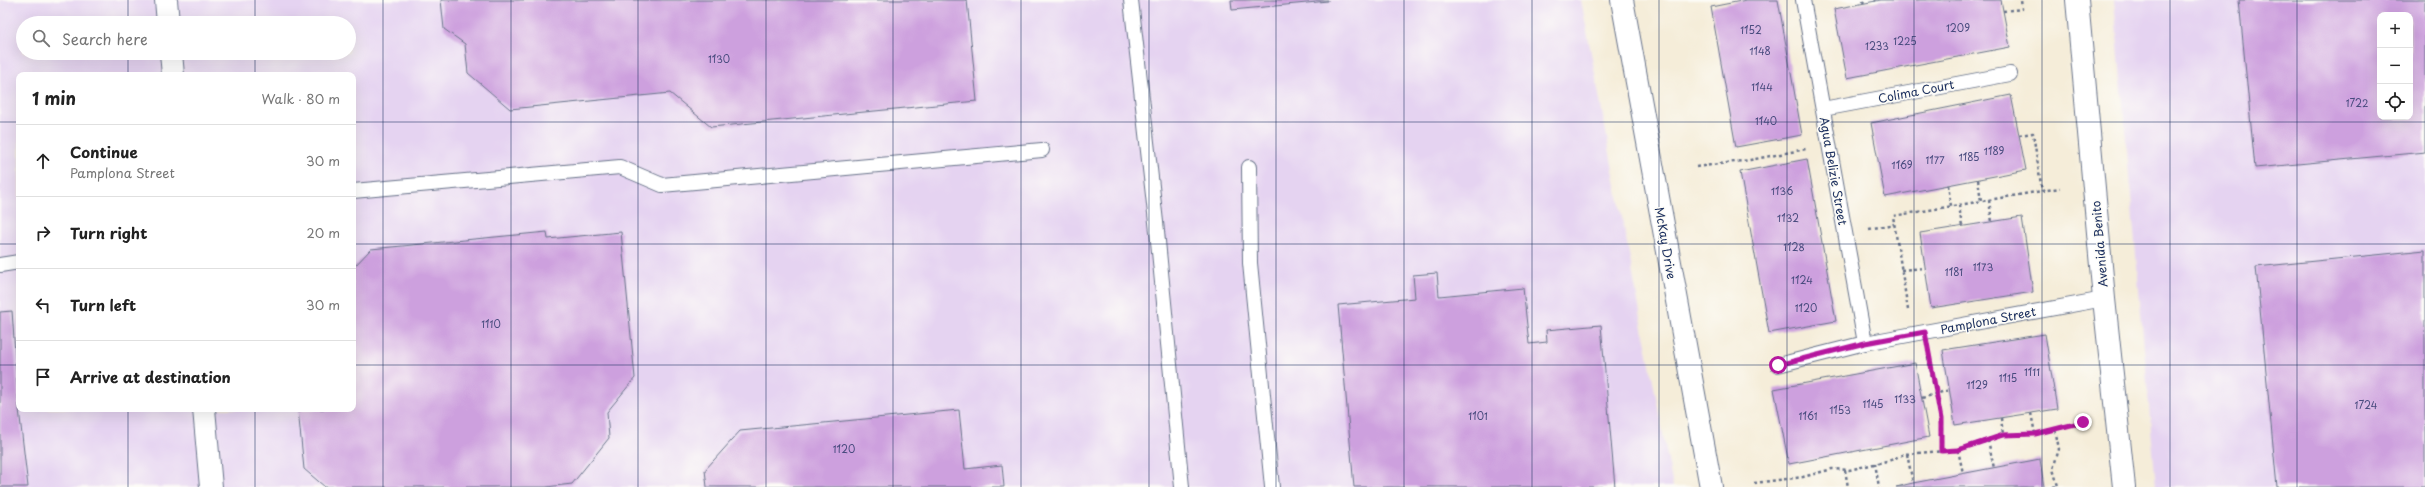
<!DOCTYPE html>
<html lang="en">
<head>
<meta charset="utf-8">
<style>
  body { margin:0; font-family:"Playpen Sans",sans-serif; background:#f2f2f2; color:#222 }
  .controls { position:absolute; right:12px; top:12px; display:grid; overflow:hidden; border-radius:8px; box-shadow:0 4px 16px #0002 }
  .controls button { width:36px; height:36px; display:grid; place-items:center; padding:0; border:0; border-bottom:1px solid #e0e0e0; background:#fff; color:#222; font:20px sans-serif }
  .stop { position:absolute; width:12px; height:12px; margin:-9px; border:3px solid #b5179e; border-radius:50%; background:#fff }
  .stop.end { background:#b5179e; border-color:#fff; box-shadow:0 1px 4px #0008 }
  .list { margin:0; padding:0; list-style:none }
  h2 { display:flex; justify-content:space-between; align-items:center; height:52px; margin:0; padding:0 16px; font-size:17px }
  h2 small { font-size:13px; font-weight:400; color:#767676 }
  .list li { display:grid; grid-template-columns:26px 1fr auto; gap:12px; align-items:center; box-sizing:border-box; height:72px; padding:0 16px; border-top:1px solid #e0e0e0 }
  .list b { display:block; font-size:15px; white-space:nowrap }
  .list p { margin:0; font-size:13px; white-space:nowrap; color:#767676 }
  .list em { font-size:13px; font-style:normal; color:#767676 }
  .icon { flex:none; width:22px; height:22px; fill:none; stroke:currentColor; stroke-width:2; stroke-linecap:round; stroke-linejoin:round }
  .map { position:relative; flex:none; width:2425px; height:487px; overflow:hidden }
  .search { position:absolute; background:#fff; box-shadow:0 4px 16px #0002; left:16px; top:16px; width:340px; height:44px; display:flex; align-items:center; gap:10px; box-sizing:border-box; padding:0 14px; border-radius:22px; color:#767676; font-size:15px }
  .panel { position:absolute; background:#fff; box-shadow:0 4px 16px #0002; left:16px; top:72px; width:340px; height:340px; border-radius:8px }
  .map>svg:first-child { display:block }
</style>
</head>
<body>
<div class="map">
<svg width="2425" height="487" viewBox="0 0 2425 487">
  <rect width="100%" height="100%" fill="#fdfcf7"/>
  <filter id="ink" filterUnits="userSpaceOnUse"><feTurbulence type="fractalNoise" baseFrequency=".025" numOctaves="2"/><feDisplacementMap in="SourceGraphic" scale="8" xChannelSelector="R" yChannelSelector="G"/><feConvolveMatrix kernelMatrix="1 2 1 2 8 2 1 2 1" color-interpolation-filters="sRGB"/></filter>
  <filter id="wash" filterUnits="userSpaceOnUse"><feTurbulence type="fractalNoise" baseFrequency=".012" numOctaves="4" result="noise"/><feDisplacementMap in="SourceGraphic" scale="16" xChannelSelector="R" yChannelSelector="G"/><feGaussianBlur stdDeviation="0.9" result="paint"/><feColorMatrix in="noise" values="0 0 0 0 0 0 0 0 0 0 0 0 0 0 0 0 0 1.4 0 .05"/><feComposite in="paint" operator="in"/></filter>
  <g filter="url(#wash)">
    <rect width="100%" height="100%" fill="#f5edd9"/>
    <path fill="#e5d3f1" fill-rule="evenodd" d="M0,0H1581L1673,487H0ZM23,23H349V53H23ZM19,75H353V409H19Z
      M2114,0H2425V487H2156ZM2380,15H2410V117H2380Z"/>
    <g id="blocks">
      <path fill="#cda0de" fill-rule="evenodd" d="M441,0H967L977,101L711,127L670,93L510,109L468,73L465,44L444,29Z
        M1231,0H1328V1L1232,10Z
        M1746,0H1778L1802,135L1736,147L1711,7Z
        M1881,0H2001L2010,47L1847,78L1834,9Z
        M2239,0H2425V152L2255,168ZM2380,15H2410V117H2380Z
        M2011,95L2026,170L1885,197L1871,123Z
        M1807,159L1836,321L1769,333L1740,172Z
        M2022,217L2033,292L1931,308L1920,233Z
        M547,232L548,239L621,232L635,378L607,412L609,438L572,484L546,487H325L304,469L298,409H353V268L371,249Z
        M2425,250V487H2277L2256,267Z
        M1437,273L1439,296L1523,288L1529,344L1547,342L1546,330L1601,325L1615,487H1354L1338,305L1415,298L1413,275Z
        M12,311L19,409L28,487H0V312Z
        M2045,334L2057,409L1955,425L1943,350Z
        M1915,363L1929,437L1789,464L1774,389Z
        M959,410L965,469L1002,465L1004,487H707L705,470L740,431Z
        M2040,459L2044,487H1896L1913,483Z"/>
    </g>
  </g>
  <g filter="url(#ink)">
    <use href="#blocks" fill-opacity="0" stroke="#677289" stroke-width="1"/>
    <g fill="none" stroke-linecap="round" stroke-linejoin="round">
      <defs>
        <path id="service" d="M1131,0L1157,231L1182,487
          M1803,0L1865,343
          M1823,109L2010,74
          M1249,167L1250,263L1272,487
          M353,191L620,167L662,185L1042,150
          M0,265L19,262
          M1778,365L1865,343L2104,299"/>
        <path id="minor" d="M166,0L168,23
          M2077,0L2104,299L2124,487
          M171,53L173,75
          M204,409L211,487"/>
        <path id="tertiary" d="M1622,0L1711,487"/>
      </defs>
      <use href="#service" stroke="#677289" stroke-width="16"/>
      <use href="#minor" stroke="#677289" stroke-width="24"/>
      <use href="#tertiary" stroke="#677289" stroke-width="24"/>
      <path stroke="#677289" stroke-width="2.5" stroke-dasharray="3 3" stroke-linecap="butt" d="M1863,0L1864,4
        M1875,0L1876,1
        M2003,11L2022,9L2021,0
        M2019,135L2033,133L2042,191
        M1696,167L1750,160L1806,149
        M1978,179L1981,201
        M1948,185L1951,206
        M1989,200L1992,222
        M1959,205L1962,227
        M1869,229L1894,224
        M1901,270L1925,268
        M1908,310L1893,216L2060,188
        M1928,357L1941,419V451
        M1922,398L1949,390
        M2031,413L2035,434
        M2001,418L2003,435
        M1988,440L1994,468
        M1958,450L1963,473
        M1907,454L1913,483
        M1875,463L1879,487
        M1845,470L1848,487
        M1754,483L1803,477L1832,469L1849,470L1891,460L1904,454L1958,450L2003,435L2035,434L2083,422
        M2053,487L2058,486L2053,469L2059,449L2055,429"/>
      <use href="#service" stroke="#fff" stroke-width="14"/>
      <use href="#minor" stroke="#fff" stroke-width="22"/>
      <use href="#tertiary" stroke="#fff" stroke-width="22"/>
    </g>
  </g>
  <g fill="none" stroke-linecap="round" stroke-linejoin="round" filter="url(#ink)">
    <path stroke="#b5179e" stroke-width="5" d="M1778,365L1865,343L1925,332L1941,419V451L1958,450L2003,435L2035,434L2083,422"/>
  </g>
  <path fill="none" stroke="#1b2f5e" stroke-width="1" stroke-opacity="0.55" d="M128,0V23M255,0V23M383,0V487M511,0V487M638,0V487M766,0V487M893,0V487M1021,0V487M1149,0V487M1276,0V487M1404,0V487M1532,0V487M1659,0V487M1787,0V487M1914,0V487M2042,0V487M2170,0V487M2297,0V487M128,53V75M255,53V75M0,122H19M353,122H2425M0,244H19M353,244H2425M0,365H19M353,365H2425M128,409V487M255,409V487"/>
  <g text-anchor="middle" dominant-baseline="central" stroke-width="3" stroke-linejoin="round" paint-order="stroke">
    <g font-size="10" fill="#484b7e">
      <text x="1958" y="27">1209</text>
      <text x="1751" y="29">1152</text>
      <text x="1905" y="40">1225</text>
      <text x="1877" y="45">1233</text>
      <text x="1760" y="50">1148</text>
      <text x="719" y="58">1130</text>
      <text x="1762" y="86">1144</text>
      <text x="2357" y="102">1722</text>
      <text x="1766" y="120">1140</text>
      <text x="1994" y="150">1189</text>
      <text x="1969" y="156">1185</text>
      <text x="1935" y="159">1177</text>
      <text x="1902" y="164">1169</text>
      <text x="1782" y="190">1136</text>
      <text x="1788" y="217">1132</text>
      <text x="1794" y="246">1128</text>
      <text x="1983" y="266">1173</text>
      <text x="1954" y="271">1181</text>
      <text x="1802" y="279">1124</text>
      <text x="1806" y="307">1120</text>
      <text x="491" y="323">1110</text>
      <text x="2032" y="371">1111</text>
      <text x="2008" y="377">1115</text>
      <text x="1977" y="384">1129</text>
      <text x="1905" y="398">1133</text>
      <text x="1873" y="403">1145</text>
      <text x="2366" y="404">1724</text>
      <text x="1840" y="409">1153</text>
      <text x="1478" y="415">1101</text>
      <text x="1808" y="415">1161</text>
      <text x="844" y="448">1120</text>
    </g>
    <g font-size="12" fill="#1b2f5e" stroke="#fdfcf7">
      <text transform="translate(1916 91) rotate(-11)">Colima Court</text>
      <text transform="translate(1834 171) rotate(80)">Agua Belizie Street</text>
      <text transform="translate(1666 243) rotate(80)">McKay Drive</text>
      <text transform="translate(2099 244) rotate(-95)">Avenida Benito</text>
      <text transform="translate(1988 320) rotate(-11)">Pamplona Street</text>
    </g>
  </g>
</svg>
<div class="controls">
<button>+</button>
<button>−</button>
<button><svg class="icon" aria-label="locate" viewBox="0 0 24 24"><circle cx="12" cy="12" r="6"/><path d="M12 2v4M12 18v4M2 12h4M18 12h4"/></svg></button>
</div>
<div class="stop" style="left:1778px;top:365px"></div>
<div class="stop end" style="left:2083px;top:422px"></div>
<div class="search"><svg class="icon" aria-label="search" viewBox="0 0 24 24"><circle cx="10" cy="10" r="6"/><path d="M15 15l6 6"/></svg>Search here</div>
<section class="panel">
<h2>1 min<small>Walk · 80 m</small></h2>
<ul class="list">
<li><svg class="icon" aria-label="ahead" viewBox="0 0 24 24"><path d="M12 20V5M6 11l6-6 6 6"/></svg><div><b>Continue</b><p>Pamplona Street</p></div><em>30 m</em></li>
<li><svg class="icon" aria-label="right" viewBox="0 0 24 24"><path d="M7 20v-9h11M14 6l5 5-5 5"/></svg><div><b>Turn right</b></div><em>20 m</em></li>
<li><svg class="icon" aria-label="left" viewBox="0 0 24 24"><path d="M17 20v-9H6M10 6l-5 5 5 5"/></svg><div><b>Turn left</b></div><em>30 m</em></li>
<li><svg class="icon" aria-label="arrive" viewBox="0 0 24 24"><path d="M6 21V4h12l-3 4 3 4H6"/></svg><div><b>Arrive at destination</b></div></li>
</ul>
</section>
</div>
</body>
</html>
